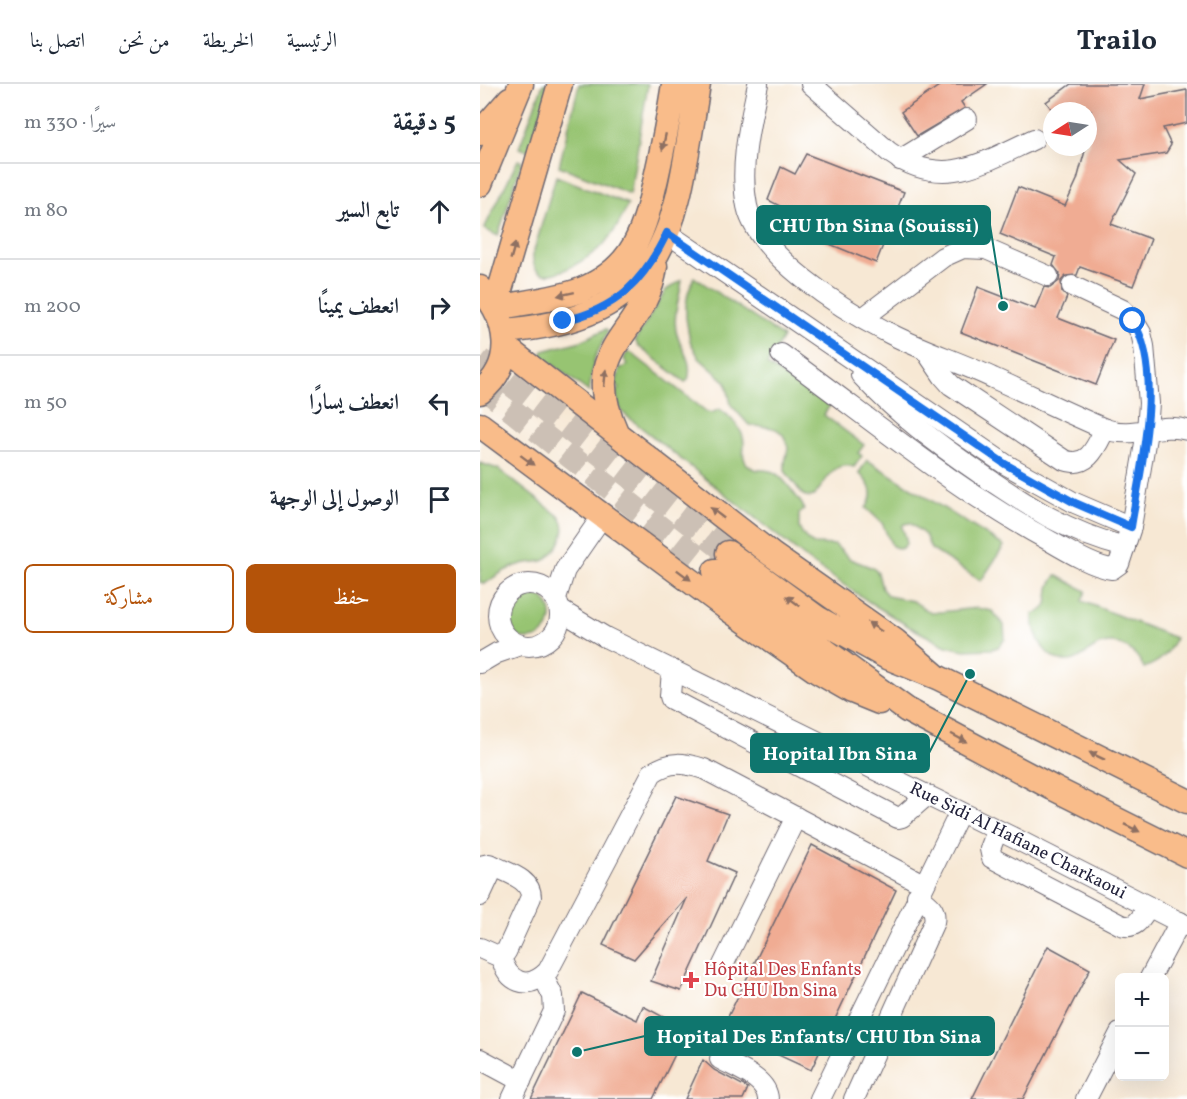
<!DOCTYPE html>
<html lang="ar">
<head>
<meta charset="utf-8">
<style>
  body { margin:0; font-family:Vollkorn,Amiri,serif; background:#f2f2f3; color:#1f2937; direction:rtl }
  .controls { position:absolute; right:18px; bottom:18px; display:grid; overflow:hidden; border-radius:9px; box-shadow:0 6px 24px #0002 }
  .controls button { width:54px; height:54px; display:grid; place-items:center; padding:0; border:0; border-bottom:2px solid #e0e1e3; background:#fff; color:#1f2937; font:30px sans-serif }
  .compass { position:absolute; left:563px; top:18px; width:54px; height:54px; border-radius:50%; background:#fff; box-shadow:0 6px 24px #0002; rotate:258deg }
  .stop { position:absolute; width:18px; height:18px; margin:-14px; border:4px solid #1a73e8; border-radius:50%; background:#fff }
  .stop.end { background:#1a73e8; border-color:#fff; box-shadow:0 2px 6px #0008 }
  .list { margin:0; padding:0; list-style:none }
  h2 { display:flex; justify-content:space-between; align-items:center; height:78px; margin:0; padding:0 24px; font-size:26px }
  h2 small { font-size:20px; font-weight:400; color:#747a83 }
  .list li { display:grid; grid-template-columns:39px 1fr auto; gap:18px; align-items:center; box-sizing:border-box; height:96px; padding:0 24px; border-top:2px solid #e0e1e3 }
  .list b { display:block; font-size:22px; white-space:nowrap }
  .list em { font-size:20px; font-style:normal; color:#747a83 }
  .actions { display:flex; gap:12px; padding:18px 24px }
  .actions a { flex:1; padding:14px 0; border:2px solid #b45309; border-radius:9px; text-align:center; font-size:21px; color:#b45309 }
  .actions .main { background:#b45309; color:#fff }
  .icon { flex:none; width:33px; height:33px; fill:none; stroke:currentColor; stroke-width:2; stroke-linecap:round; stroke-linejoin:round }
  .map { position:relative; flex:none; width:707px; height:1015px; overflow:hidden; direction:ltr }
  header { display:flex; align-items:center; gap:36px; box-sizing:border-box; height:84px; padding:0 30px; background:#fff; border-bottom:2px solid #e0e1e3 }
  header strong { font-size:28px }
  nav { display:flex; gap:33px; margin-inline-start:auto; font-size:21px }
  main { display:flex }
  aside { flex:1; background:#fff }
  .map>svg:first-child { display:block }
</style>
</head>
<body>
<header>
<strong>Trailo</strong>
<nav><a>الرئيسية</a><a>الخريطة</a><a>من نحن</a><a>اتصل بنا</a></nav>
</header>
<main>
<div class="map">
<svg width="707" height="1015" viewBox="0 0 707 1015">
  <rect width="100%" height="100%" fill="#fff"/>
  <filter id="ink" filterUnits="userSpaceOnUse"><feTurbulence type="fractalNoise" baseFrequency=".0167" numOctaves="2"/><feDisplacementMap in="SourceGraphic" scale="12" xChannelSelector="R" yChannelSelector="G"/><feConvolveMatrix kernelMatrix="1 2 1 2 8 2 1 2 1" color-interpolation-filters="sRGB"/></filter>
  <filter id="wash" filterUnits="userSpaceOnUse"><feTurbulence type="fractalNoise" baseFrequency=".008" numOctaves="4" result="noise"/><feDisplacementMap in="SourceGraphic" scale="24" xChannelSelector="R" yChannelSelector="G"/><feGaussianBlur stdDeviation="1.35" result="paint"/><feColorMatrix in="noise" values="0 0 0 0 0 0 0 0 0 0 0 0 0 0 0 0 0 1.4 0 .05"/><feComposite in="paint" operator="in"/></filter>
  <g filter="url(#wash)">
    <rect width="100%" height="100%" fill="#f7e8d4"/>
    <path fill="#97c472" stroke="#5c7356" stroke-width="1.5" d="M63,0H70L49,67L39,64Z
      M99,0H168L150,110L79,82Z
      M38,76L42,77L18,152L4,145Z
      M76,92L148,120C142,135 135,148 124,160C111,173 50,215 53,170Z
      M214,193L303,253L287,281L350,321L344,331L384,361L378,369L382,372L374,383C353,375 346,399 334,412L330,413L323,411L305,387V378L308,364C303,338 287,345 269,341L251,321L246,298L219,274L210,257L206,234V221L208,209Z
      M202,196C200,213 193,229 196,247C200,265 214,276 208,296L205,298L158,262L155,256L186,206Z
      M126,245L128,247L114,276L109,308L61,272L63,267L101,257Z
      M150,268L227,328L232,329L239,325C247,329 261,344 263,353C266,363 260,372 267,380C274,389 284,384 293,388C305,394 314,410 322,420L324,425L319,430V444L327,456L334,460L355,461L370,475L393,484L398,489L402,505L408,512L433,517L451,529L497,524L512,527L524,541L525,555L518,563L512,565L484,566L466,562L428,542L391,519L333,480L143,329L139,323L136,308L139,304L136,301L140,283L143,284L148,281L144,275L146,270Z
      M387,376L524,462L501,497L451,465L445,451L430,439L424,440L422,443C425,452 431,460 420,465L412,462L402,439L386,424C396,410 390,400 379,389Z
      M0,379L18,385L79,432C91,447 78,465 65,476C59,479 48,478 42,480C27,484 16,491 5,500L0,498Z
      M576,491L606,507L602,517L695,554C689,570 680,578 664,584C656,566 639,554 619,561C610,565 603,573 594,576C568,584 552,551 553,530C570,525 567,519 569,505C569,501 574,495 576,491Z
      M25 532a23 23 0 1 1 46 0a23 23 0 1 1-46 0Z"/>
    <g id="blocks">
      <path fill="#f0ac93" d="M462,0H507L481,18L485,24L437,52L421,28Z
        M591,0H665L660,15L707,6V39L683,44L691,61L686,69L640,76L656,90L631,140L671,155L653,202L600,183L597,191L586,192L581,197L582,208L587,213L578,234L634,256L616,301L481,248L498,203L555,225L564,203L570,204L579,197L580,190L573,181L576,173L520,150L538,103L585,122L597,96L606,63H608L611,27H573L566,18Z
        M326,70L424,108L396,179L296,138L302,123L288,116L301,83L315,90Z
        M196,712L248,730L228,777L255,789L201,907L171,897L207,814L154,875L123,861Z
        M332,761L416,806L331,986L242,945Z
        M568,862L610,885L543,1015H492Z
        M102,909L157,936L163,922L207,946L173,1015H51Z
        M223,976L234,986L268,1004L263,1015H205Z"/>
    </g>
  </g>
  <g filter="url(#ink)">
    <use href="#blocks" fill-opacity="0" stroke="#6d6771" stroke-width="1.5"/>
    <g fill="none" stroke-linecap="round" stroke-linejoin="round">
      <path stroke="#ccc0b5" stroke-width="24" stroke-dasharray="24 12" stroke-linecap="butt" d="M0,276L248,469
        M0,301L235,487"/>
      <defs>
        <g id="minor">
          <path d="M278,0C270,39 259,82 267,122C277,171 362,225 405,247C440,266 478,277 513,294C551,311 587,329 625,345C653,355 680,338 707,346"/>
          <path d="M331,0L409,68C463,106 502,79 554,55"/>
          <path d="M420,76L487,35"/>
          <path d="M187,149L525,380L595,419L651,443"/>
          <path d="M383,234L463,173L483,164L506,165L568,192"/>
          <path d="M446,267L463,292L471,301L584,376C608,385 616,363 625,345"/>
          <path d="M301,270C390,334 474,405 570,457C587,467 614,483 632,485L639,480L651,443L667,347L669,319L664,262L661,249L653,236L643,226L592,202"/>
          <path d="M381,291C416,329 456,359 498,388C548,422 586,448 645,463"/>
          <circle cx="49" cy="531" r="31"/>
          <path d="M76,514L85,486L123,431"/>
          <path id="s1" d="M80,526L125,553L538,756L707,842"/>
          <path d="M0,579L17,569L40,561"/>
          <path d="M192,586L190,612L191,615L418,734L422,733L446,712"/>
          <path d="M517,747L510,765L512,774L641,841C656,846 661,834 668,823"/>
          <path d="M0,782L9,780L14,782C28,789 51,795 51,813L26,868L18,872L0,864"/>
          <path d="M0,812L14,782"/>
          <path d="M21,872C27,898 47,908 68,887L172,689C191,676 204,679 224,685L443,800"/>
          <path d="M243,881L316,733"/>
          <path d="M670,894L700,838"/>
          <path d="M0,975L41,997"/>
          <path d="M240,975C256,984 287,994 288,1015"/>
          <path d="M32,1015L74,927L73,912L63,892"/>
          <path d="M340,1015L480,728"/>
          <path d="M374,1015L454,838C457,824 447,819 437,812"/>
          <path d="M606,1015L640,949"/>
        </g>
        <path id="major" d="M0,49L30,15
          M0,100L41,0
          M0,204C28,234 37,280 0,308
          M15,223L80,0
          M16,224C40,219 78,215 101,206C155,184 164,146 176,94C183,63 189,32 194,0
          M24,247C194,233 195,141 218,0
          M25,263L291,470L415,557L457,593
          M0,341L251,527L337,587L372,607L399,618
          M136,348C96,260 166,253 175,182
          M248,469L337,534L405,572L457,593L707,717
          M235,487L427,626L573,704L707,771"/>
      </defs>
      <use href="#minor" stroke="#6d6771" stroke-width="22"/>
      <use href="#major" stroke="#6d6771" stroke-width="27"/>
      <use href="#minor" stroke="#fff" stroke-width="20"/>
      <use href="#major" stroke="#f9bc8a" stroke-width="24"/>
    </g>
    <defs><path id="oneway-solid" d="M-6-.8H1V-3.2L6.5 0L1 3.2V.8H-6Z" transform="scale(1.5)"/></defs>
    <g fill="#8e6f62">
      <use href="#oneway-solid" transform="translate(184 58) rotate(102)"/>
      <use href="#oneway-solid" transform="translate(33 167) rotate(-74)"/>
      <use href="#oneway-solid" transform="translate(86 210) rotate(168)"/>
      <use href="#oneway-solid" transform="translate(125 294) rotate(-84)"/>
      <use href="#oneway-solid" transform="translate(47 376) rotate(37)"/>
      <use href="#oneway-solid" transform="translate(237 429) rotate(-142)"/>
      <use href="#oneway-solid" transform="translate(204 491) rotate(37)"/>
      <use href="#oneway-solid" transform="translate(313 517) rotate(-144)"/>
      <use href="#oneway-solid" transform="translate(395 543) rotate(-146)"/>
      <use href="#oneway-solid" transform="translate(479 654) rotate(28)"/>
      <use href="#oneway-solid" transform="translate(617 672) rotate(-154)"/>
      <use href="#oneway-solid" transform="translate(652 744) rotate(26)"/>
    </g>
  </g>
  <g fill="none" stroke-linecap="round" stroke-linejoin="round" filter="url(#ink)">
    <path stroke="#1a73e8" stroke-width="8" d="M83,237C137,225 163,198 187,149L525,380L595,419L651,443C660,385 685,290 653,237"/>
  </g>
  <path fill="#e0444e" stroke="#fff" stroke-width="2" d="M208 887h6v6h6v6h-6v6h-6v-6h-6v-6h6z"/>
  <g text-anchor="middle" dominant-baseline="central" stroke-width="4.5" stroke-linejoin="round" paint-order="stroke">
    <g font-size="18" fill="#22223b" stroke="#fff">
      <text stroke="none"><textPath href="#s1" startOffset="513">Rue Sidi Al Hafiane Charkaoui</textPath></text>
    </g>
    <g font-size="18" fill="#be3a42" stroke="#fff" text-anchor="start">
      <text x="224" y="886">Hôpital Des Enfants<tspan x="224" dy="21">Du CHU Ibn Sina</tspan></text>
    </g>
  </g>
  <path fill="none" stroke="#0f766e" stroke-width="2" d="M523 222L510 141M490 590L449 669M97 968L165 952"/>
  <g fill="#0f766e" stroke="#fff" stroke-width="2">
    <circle cx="523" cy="222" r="6"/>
    <circle cx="490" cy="590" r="6"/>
    <circle cx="97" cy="968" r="6"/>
  </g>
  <g fill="#0f766e" stroke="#0f766e" stroke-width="2">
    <rect x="277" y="122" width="233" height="38" rx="6"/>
    <rect x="271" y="650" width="178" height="38" rx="6"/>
    <rect x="165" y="933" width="349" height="38" rx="6"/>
  </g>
  <g font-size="20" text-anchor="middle" font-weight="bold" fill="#fff">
    <text x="394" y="148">CHU Ibn Sina (Souissi)</text>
    <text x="360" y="676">Hopital Ibn Sina</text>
    <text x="339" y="959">Hopital Des Enfants/ CHU Ibn Sina</text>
  </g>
</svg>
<div class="controls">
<button>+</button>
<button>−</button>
</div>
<svg class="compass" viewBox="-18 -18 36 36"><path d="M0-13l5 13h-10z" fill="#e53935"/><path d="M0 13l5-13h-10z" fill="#747a83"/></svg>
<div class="stop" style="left:653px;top:237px"></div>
<div class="stop end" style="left:83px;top:237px"></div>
</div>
<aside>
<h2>5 دقيقة<small>سيرًا · 330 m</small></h2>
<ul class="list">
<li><svg class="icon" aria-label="ahead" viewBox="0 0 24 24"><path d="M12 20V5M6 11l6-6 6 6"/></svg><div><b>تابع السير</b></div><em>80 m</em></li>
<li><svg class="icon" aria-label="right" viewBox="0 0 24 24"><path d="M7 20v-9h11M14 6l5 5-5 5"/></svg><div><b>انعطف يمينًا</b></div><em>200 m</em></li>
<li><svg class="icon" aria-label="left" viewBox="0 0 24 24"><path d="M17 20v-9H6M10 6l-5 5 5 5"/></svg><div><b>انعطف يسارًا</b></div><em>50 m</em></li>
<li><svg class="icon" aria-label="arrive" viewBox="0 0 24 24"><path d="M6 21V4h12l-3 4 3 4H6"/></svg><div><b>الوصول إلى الوجهة</b></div></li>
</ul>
<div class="actions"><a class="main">حفظ</a><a>مشاركة</a></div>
</aside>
</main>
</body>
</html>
